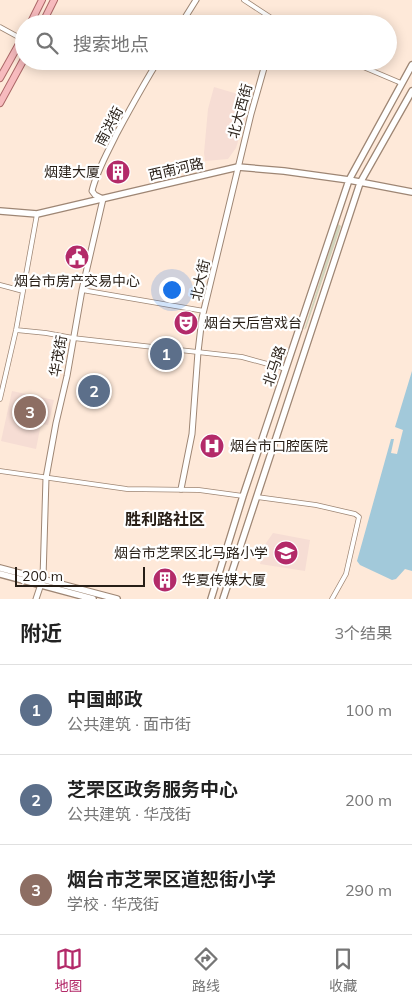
<!DOCTYPE html>
<html lang="zh">
<head>
<meta charset="utf-8">
<style>
  body { margin:0; font-family:Mulish,"Noto Sans SC",sans-serif; background:#f6f6f6; color:#222 }
  .scale { position:absolute; left:15px; bottom:12px; width:130px; box-sizing:border-box; padding-left:5px; border:2px solid #271e16; border-top:0; font-size:14px; line-height:18px; white-space:nowrap; color:#271e16; -webkit-text-stroke:4px #fff; paint-order:stroke }
  .you { position:absolute; left:171px; top:289px; width:18px; height:18px; margin:-12px; border:4px solid #fff; border-radius:50%; background:#1a73e8; box-shadow:0 0 0 8px #1a73e833 }
  .badge { display:grid; place-items:center; width:32px; height:32px; border-radius:50%; background:#b32a69; color:#fff; font-size:16px; font-weight:700 }
  .pin { position:absolute; translate:-50% -50%; border:2px solid #fff; box-shadow:0 1px 5px #0006 }
  .list { margin:0; padding:0; list-style:none }
  h2 { display:flex; justify-content:space-between; align-items:center; height:65px; margin:0; padding:0 20px; font-size:21px }
  h2 small { font-size:16px; font-weight:400; color:#767676 }
  .list li { display:grid; grid-template-columns:32px 1fr auto; gap:15px; align-items:center; box-sizing:border-box; height:90px; padding:0 20px; border-top:1px solid #e0e0e0 }
  .list b { display:block; font-size:19px; white-space:nowrap }
  .list p { margin:0; font-size:16px; white-space:nowrap; color:#767676 }
  .list em { font-size:16px; font-style:normal; color:#767676 }
  .icon { flex:none; width:28px; height:28px; fill:none; stroke:currentColor; stroke-width:2; stroke-linecap:round; stroke-linejoin:round }
  .map { position:relative; flex:none; width:412px; height:599px; overflow:hidden }
  .search { position:absolute; background:#fff; box-shadow:0 2px 12px #0003; left:15px; right:15px; top:15px; height:55px; display:flex; align-items:center; gap:12px; box-sizing:border-box; padding:0 18px; border-radius:28px; color:#767676; font-size:19px }
  .sheet { height:335px; background:#fff }
  nav { display:flex; justify-content:space-around; align-items:center; box-sizing:border-box; height:70px; border-top:1px solid #e0e0e0; background:#fff; font-size:14px; color:#767676 }
  nav a { display:grid; justify-items:center; gap:2px }
  nav .on { color:#b32a69 }
  .map>svg:first-child { display:block }
</style>
</head>
<body>
<div class="map">
<svg width="412" height="599" viewBox="0 0 412 599">
  <rect width="100%" height="100%" fill="#fee9d9"/>
  <path fill="#f6ddd4" d="M214,87L251,98L236,148L228,159L205,161L204,153L208,109Z
    M12,391L54,400L48,425L41,424L36,449L1,441Z
    M273,533L310,540L305,571L260,564L266,543Z"/>
  <path fill="#d1d4bc" d="M338,224L341,226L306,328L304,330Z"/>
  <path fill="#a2c9da" d="M412,371V571L405,569L396,579L392,580L360,565L357,561L391,439H394L391,453L397,454L403,430L395,427Z"/>
  <g fill="none" stroke-linecap="round" stroke-linejoin="round">
    <defs>
      <path id="minor" d="M244,0L276,21
        M0,27L22,39
        M349,61L401,83
        M0,285L23,291
        M82,290L204,311
        M16,330L46,333L73,338L242,357L286,369
        M0,399L16,330L37,214
        M0,471L127,489L199,490L243,496
        M257,497L316,505L355,514L359,517L346,574L332,599"/>
      <path id="tertiary" d="M181,24L196,0
        M275,24L276,21
        M181,489L192,434L198,352L202,318L251,114L266,61
        M36,599L43,578L46,478L56,423L67,376L82,290L103,199L95,195L92,191C97,170 108,152 117,133C130,109 143,85 158,61"/>
      <path id="secondary" d="M0,211L37,214L238,167L284,171L349,180L412,192
        M0,568L117,599
        M0,574L93,599
        M211,599L243,496L349,180L412,65
        M223,599L360,183L412,91"/>
      <path id="primary" d="M30,24L42,0
        M42,24L54,0
        M0,78L24,35
        M0,103L24,59"/>
    </defs>
    <use href="#minor" stroke="#9e8674" stroke-width="5.5"/>
    <use href="#tertiary" stroke="#9e8674" stroke-width="7"/>
    <use href="#secondary" stroke="#9e8674" stroke-width="8"/>
    <use href="#primary" stroke="#ab6767" stroke-width="8"/>
    <use href="#minor" stroke="#fff" stroke-width="4"/>
    <use href="#tertiary" stroke="#fff" stroke-width="5"/>
    <use href="#secondary" stroke="#fff" stroke-width="5.5"/>
    <use href="#primary" stroke="#f7bbbe" stroke-width="6"/>
  </g>
  <defs>
    <symbol id="building-disc" viewBox="-11 -11 22 22"><circle r="9.5" fill="#b32a69" stroke="#fff"/><path d="M-4-6H4V6H1V3H-1V6H-4ZM-2.5-4.3h1.7v1.8h-1.7ZM.8-4.3h1.7v1.8H.8ZM-2.5-1h1.7V.8h-1.7ZM.8-1h1.7V.8H.8Z" fill="#fff"/></symbol>
    <symbol id="civic-disc" viewBox="-11 -11 22 22"><circle r="9.5" fill="#b32a69" stroke="#fff"/><path d="M-.6-6.5H3V-4.5H.6V-3L4-1V1h2V6H-6V1h2V-1L-.6-3ZM-1.2 2.5V6h2.4V2.5Z" fill="#fff"/></symbol>
    <symbol id="theatre-disc" viewBox="-11 -11 22 22"><circle r="9.5" fill="#b32a69" stroke="#fff"/><path d="M-5-5.5Q0-4 5-5.5V0Q5 5 0 6Q-5 5-5 0ZM-3.3-2.5H-1v1.5H-3.3ZM1-2.5H3.3v1.5H1ZM-2.8 1Q0 5.5 2.8 1Z" fill="#fff"/></symbol>
    <symbol id="hospital-disc" viewBox="-11 -11 22 22"><circle r="9.5" fill="#b32a69" stroke="#fff"/><path d="M-5-5h3v3.5h4V-5h3V5h-3V1.5h-4V5h-3Z" fill="#fff"/></symbol>
    <symbol id="school-disc" viewBox="-11 -11 22 22"><circle r="9.5" fill="#b32a69" stroke="#fff"/><path d="M0-5L7-2L0 1L-7-2ZM-4 1L0 2.5L4 1V4Q0 6-4 4Z" fill="#fff"/></symbol>
  </defs>
  <g fill-rule="evenodd">
    <use href="#building-disc" x="104" y="158" width="28" height="28"/>
    <use href="#civic-disc" x="63" y="243" width="28" height="28"/>
    <use href="#theatre-disc" x="172" y="309" width="28" height="28"/>
    <use href="#hospital-disc" x="198" y="432" width="28" height="28"/>
    <use href="#school-disc" x="272" y="539" width="28" height="28"/>
    <use href="#building-disc" x="151" y="566" width="28" height="28"/>
  </g>
  <g text-anchor="middle" dominant-baseline="central" stroke-width="4.5" stroke-linejoin="round" paint-order="stroke">
    <g font-size="14" fill="#271e16" stroke="#fff">
      <text transform="translate(240 111) rotate(-75)">北大西街</text>
      <text transform="translate(109 126) rotate(-62)">南洪街</text>
      <text transform="translate(176 169) rotate(-13)">西南河路</text>
      <text transform="translate(200 280) rotate(-77)">北大街</text>
      <text transform="translate(58 356) rotate(-80)">华茂街</text>
      <text transform="translate(274 366) rotate(-71)">北马路</text>
    </g>
    <g font-size="14" fill="#271e16" stroke="#fff" text-anchor="start">
      <text x="100" y="172" text-anchor="end">烟建大厦</text>
      <text x="77" y="281" text-anchor="middle">烟台市房产交易中心</text>
      <text x="204" y="323">烟台天后宫戏台</text>
      <text x="230" y="446">烟台市口腔医院</text>
      <text x="268" y="553" text-anchor="end">烟台市芝罘区北马路小学</text>
      <text x="182" y="580">华夏传媒大厦</text>
    </g>
    <g font-size="16" font-weight="bold" fill="#271e16" stroke="#fff">
      <text x="165" y="519">胜利路社区</text>
    </g>
  </g>
</svg>
<div class="scale">200 m</div>
<div class="you"></div>
<div class="pin badge" style="left:166px;top:354px;background:#5c6f8a">1</div>
<div class="pin badge" style="left:94px;top:391px;background:#5c6f8a">2</div>
<div class="pin badge" style="left:30px;top:412px;background:#8d6e63">3</div>
<div class="search"><svg class="icon" aria-label="search" viewBox="0 0 24 24"><circle cx="10" cy="10" r="6"/><path d="M15 15l6 6"/></svg>搜索地点</div>
</div>
<section class="sheet">
<h2>附近<small>3个结果</small></h2>
<ul class="list">
<li><span class="badge" style="background:#5c6f8a">1</span><div><b>中国邮政</b><p>公共建筑 · 面市街</p></div><em>100 m</em></li>
<li><span class="badge" style="background:#5c6f8a">2</span><div><b>芝罘区政务服务中心</b><p>公共建筑 · 华茂街</p></div><em>200 m</em></li>
<li><span class="badge" style="background:#8d6e63">3</span><div><b>烟台市芝罘区道恕街小学</b><p>学校 · 华茂街</p></div><em>290 m</em></li>
</ul>
</section>
<nav>
<a class="on"><svg class="icon" aria-label="map" viewBox="0 0 24 24"><path d="M3 6l6-2 6 2 6-2v14l-6 2-6-2-6 2zM9 4v14M15 6v14"/></svg>地图</a>
<a><svg class="icon" aria-label="directions" viewBox="0 0 24 24"><path d="M12 3l9 9-9 9-9-9zM9 14v-3h6M13 9l2 2-2 2"/></svg>路线</a>
<a><svg class="icon" aria-label="saved" viewBox="0 0 24 24"><path d="M7 4h10v16l-5-4-5 4z"/></svg>收藏</a>
</nav>
</body>
</html>
